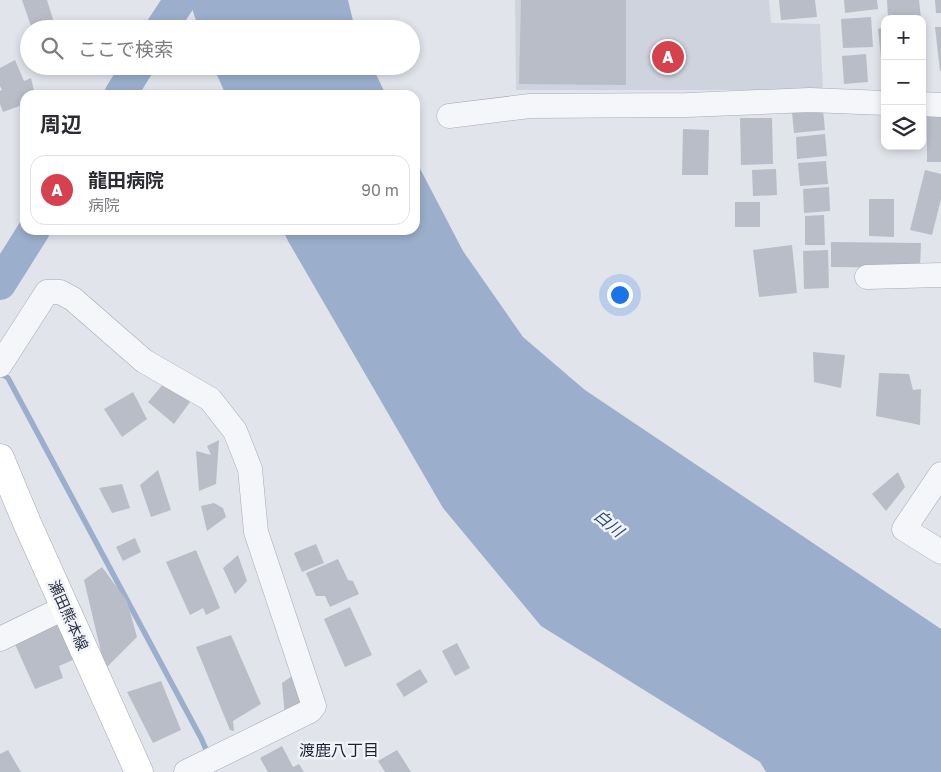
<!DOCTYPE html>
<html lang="ja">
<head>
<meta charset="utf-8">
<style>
  body { margin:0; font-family:"Golos Text","Noto Sans JP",sans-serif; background:#f7f7f7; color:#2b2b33 }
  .controls { position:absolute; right:15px; top:15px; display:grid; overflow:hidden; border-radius:10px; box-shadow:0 2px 8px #0003 }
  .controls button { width:45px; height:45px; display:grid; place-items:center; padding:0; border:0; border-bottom:1px solid #e1e1e2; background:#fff; color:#2b2b33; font:25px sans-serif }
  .you { position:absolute; left:619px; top:294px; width:18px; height:18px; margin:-12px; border:4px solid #fff; border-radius:50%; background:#1a73e8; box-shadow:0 0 0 8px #1a73e833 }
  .badge { display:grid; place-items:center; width:32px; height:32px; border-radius:50%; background:#d5414d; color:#fff; font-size:16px; font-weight:700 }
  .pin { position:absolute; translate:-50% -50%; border:2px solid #fff; box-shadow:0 1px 5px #0006 }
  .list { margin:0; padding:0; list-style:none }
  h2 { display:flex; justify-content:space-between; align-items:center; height:65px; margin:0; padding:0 20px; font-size:21px }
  h2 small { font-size:16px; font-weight:400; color:#7c7c81 }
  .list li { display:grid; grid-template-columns:32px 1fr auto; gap:15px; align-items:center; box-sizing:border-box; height:70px; margin:0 10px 10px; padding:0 10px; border:1px solid #e1e1e2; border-radius:15px }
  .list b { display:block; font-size:19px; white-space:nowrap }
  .list p { margin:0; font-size:16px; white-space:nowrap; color:#7c7c81 }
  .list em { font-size:16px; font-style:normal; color:#7c7c81 }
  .icon { flex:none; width:28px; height:28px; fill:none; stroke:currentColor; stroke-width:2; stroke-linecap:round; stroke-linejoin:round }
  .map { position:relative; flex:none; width:941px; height:772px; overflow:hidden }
  .search { position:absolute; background:#fff; box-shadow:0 2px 8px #0003; left:20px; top:20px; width:400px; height:55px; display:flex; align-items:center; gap:12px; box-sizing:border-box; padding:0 18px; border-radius:28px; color:#7c7c81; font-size:19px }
  .panel { position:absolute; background:#fff; box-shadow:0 2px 8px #0003; left:20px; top:90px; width:400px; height:145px; border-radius:15px }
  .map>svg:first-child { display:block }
</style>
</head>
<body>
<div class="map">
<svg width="941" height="772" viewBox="0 0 941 772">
  <rect width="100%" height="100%" fill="#e1e4eb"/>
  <path fill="#cfd3dd" d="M515,0H769L771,23L820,24L823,90H516Z"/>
  <path fill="#9bafcc" d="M189,0H348L355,29H199Z
    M213,66H372L386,95H226Z
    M415,159L463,251L523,337L585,390L941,629V772H766L760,762L541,626L443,508L288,241L283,230H415Z"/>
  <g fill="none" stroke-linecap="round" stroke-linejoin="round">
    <path stroke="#9bafcc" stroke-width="5.5" d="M0,373L8,378L201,738L209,756"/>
    <path stroke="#9bafcc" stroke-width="32" d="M161,29L180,0
      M120,95L138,66
      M0,284L34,230"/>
  </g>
  <path fill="#b8bdc8" d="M22,0H47L56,29H32Z
    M521,0H626V85L519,84Z
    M779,0H815L817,17L781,20Z
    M844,0H877L878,9L845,13Z
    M887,0H919L921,19H888Z
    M935,0H941V13H936Z
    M871,17L873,47L843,48L841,19Z
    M935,27H941V71H940Z
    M885,28V77H883L878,29Z
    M866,54L868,82L844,84L842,56Z
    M15,60L24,81L31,78L35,95H25V104L3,112L0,104V91L2,90L0,86V68Z
    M823,110L825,130L794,133L792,112Z
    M927,116H941V162H927Z
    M740,118H772L773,164L741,165Z
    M683,129L709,130L708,175H682Z
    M825,134L827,156L797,159L796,137Z
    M826,161L828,184L800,186L798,163Z
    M776,169L777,195L753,196L752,170Z
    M925,170L941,174V199L932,235L910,230Z
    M829,187L830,211L804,213L803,189Z
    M869,199H894V237L869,236Z
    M735,202H760V227H735Z
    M824,215L825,245H805V216Z
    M831,242L921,243L920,268L831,267Z
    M792,245L797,293L759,297L753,250Z
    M828,250L829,288L804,289L803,251Z
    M813,352L845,355L841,388L814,382Z
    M879,373L909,374L913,390L921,389L920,425L876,416Z
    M165,382L190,402L174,424L148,402Z
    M133,392L147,419L122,437L104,409Z
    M219,440L216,484L199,491L196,451L211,455L207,446Z
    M158,470L171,510L151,517L140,485Z
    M898,472L905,487L886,511L872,494Z
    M122,484L130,508L112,513L99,488Z
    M214,503L223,508L226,517L207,531L201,506Z
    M135,538L141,552L123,561L116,547Z
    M316,544L324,563L302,572L294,553Z
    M196,550L220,608L206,615L203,608L190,615L166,562Z
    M238,555L247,581L235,594L223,568Z
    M338,559L348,580L353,581L359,594L330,607L325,596H316L306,573Z
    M102,567L127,601L137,637L105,669L84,580Z
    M350,607L372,655L345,667L324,619Z
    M56,613L75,659L59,666L63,678L35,689L10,633Z
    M231,635L261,704L233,721L234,731L230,730L196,647Z
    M457,643L470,668L455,676L442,651Z
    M420,669L428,682L404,697L396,684Z
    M295,674L307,707L285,717L282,683Z
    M161,681L181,730L153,743L127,692Z
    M282,746L293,767L299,764L304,772H268L260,758Z
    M8,750L21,772H0V754Z
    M397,750L411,772H385L378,761Z"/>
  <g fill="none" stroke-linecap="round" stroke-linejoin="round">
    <defs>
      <path id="minor" d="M922,104L941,105
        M449,116L530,106L687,105L810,100L885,103
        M867,277L941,275
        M0,365L47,292H60L73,299L144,361L210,399L235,431L250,469L256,532L314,706L310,711L186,772
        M941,474L904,529L941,552
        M0,639L66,607"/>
      <path id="major" d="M0,458L27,523L139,772"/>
    </defs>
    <use href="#minor" stroke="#a6abb5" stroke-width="25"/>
    <use href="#major" stroke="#a0a8b7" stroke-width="29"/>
    <use href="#minor" stroke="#f4f6f9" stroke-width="24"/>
    <use href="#major" stroke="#fff" stroke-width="28"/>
  </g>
  <g text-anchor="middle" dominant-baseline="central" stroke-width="5" stroke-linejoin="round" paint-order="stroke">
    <g font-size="15" fill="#293143" stroke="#f1f3f8">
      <text transform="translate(69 615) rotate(66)">瀬田熊本線</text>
    </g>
    <g font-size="16" font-style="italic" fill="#304c7a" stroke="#f1f3f8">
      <text transform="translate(609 523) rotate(39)">白川</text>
    </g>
    <g font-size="16" fill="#1b2234" stroke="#f1f3f8">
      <text x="339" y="750">渡鹿八丁目</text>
    </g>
  </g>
</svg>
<div class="controls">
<button>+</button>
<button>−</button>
<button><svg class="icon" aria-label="layers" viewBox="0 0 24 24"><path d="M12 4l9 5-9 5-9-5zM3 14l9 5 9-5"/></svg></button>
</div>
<div class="you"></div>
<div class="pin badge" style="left:668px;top:57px">A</div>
<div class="search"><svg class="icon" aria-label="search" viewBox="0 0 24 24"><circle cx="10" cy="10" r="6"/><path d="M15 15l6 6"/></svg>ここで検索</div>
<section class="panel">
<h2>周辺<small></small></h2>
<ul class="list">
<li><span class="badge">A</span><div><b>龍田病院</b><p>病院</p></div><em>90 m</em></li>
</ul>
</section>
</div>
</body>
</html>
